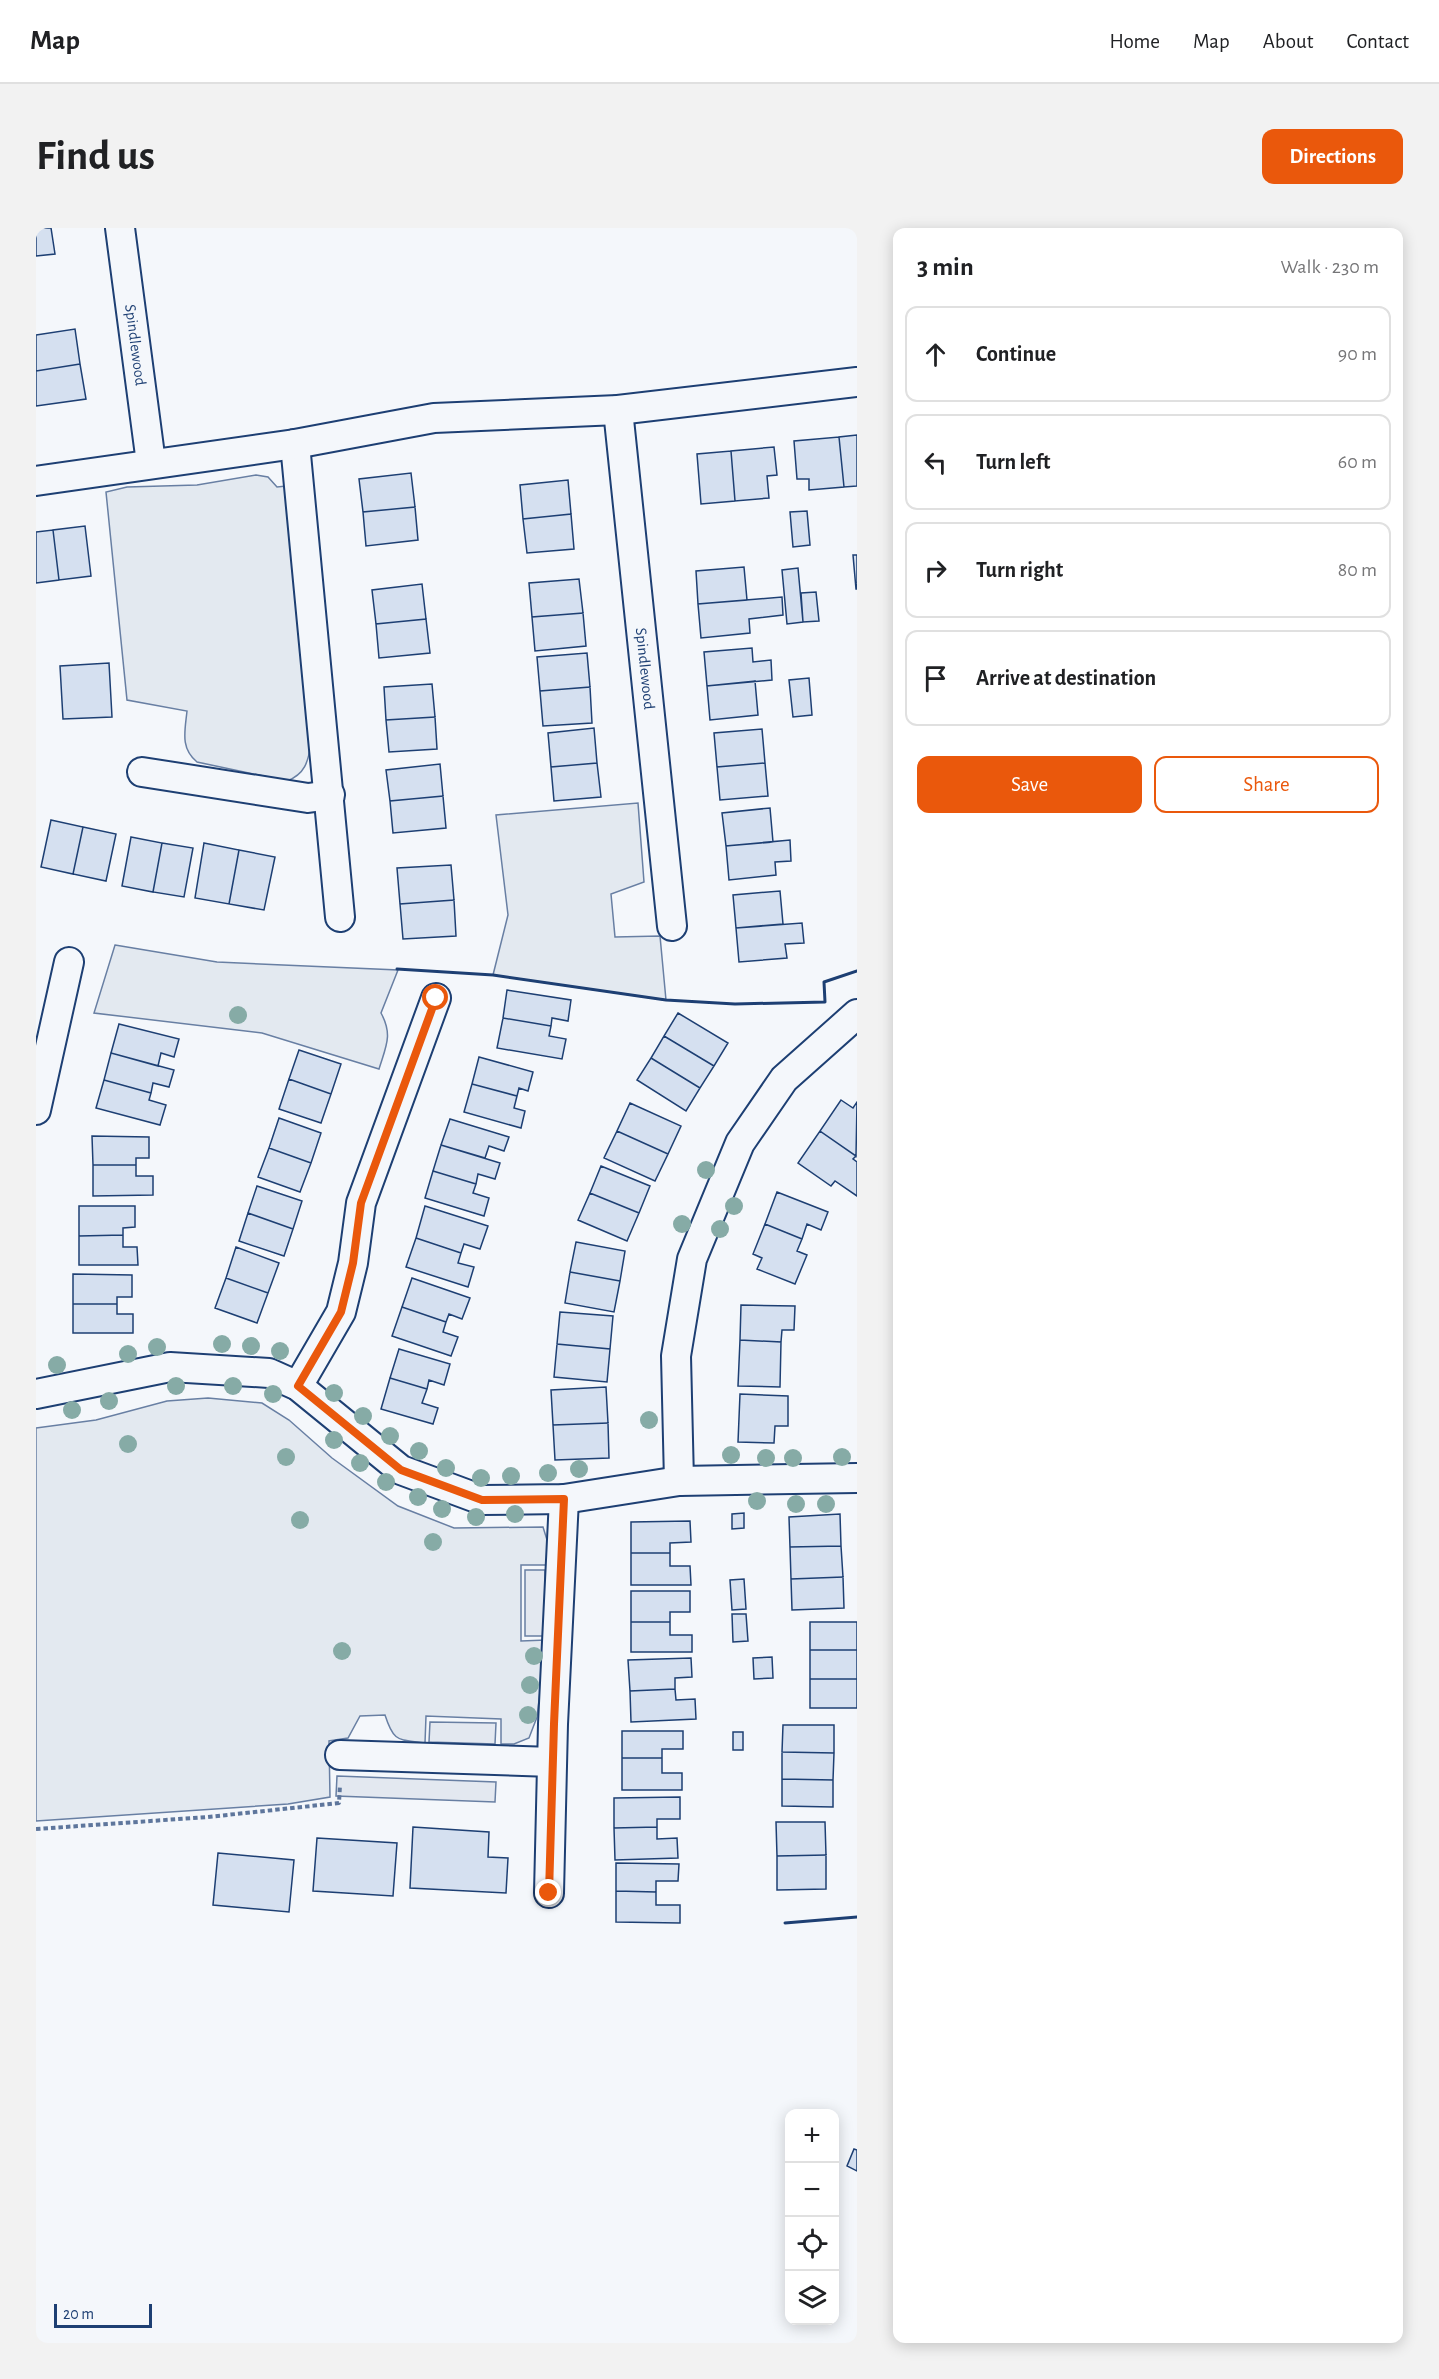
<!DOCTYPE html>
<html lang="en">
<head>
<meta charset="utf-8">
<style>
  body { margin:0; font-family:"Alegreya Sans",sans-serif; background:#f2f2f2; color:#202124 }
  .controls { position:absolute; right:18px; bottom:18px; display:grid; overflow:hidden; border-radius:12px; box-shadow:0 3px 15px #0003 }
  .controls button { width:54px; height:54px; display:grid; place-items:center; padding:0; border:0; border-bottom:2px solid #e0e0e0; background:#fff; color:#202124; font:30px sans-serif }
  .scale { position:absolute; left:18px; bottom:15px; width:98px; box-sizing:border-box; padding-left:6px; border:3px solid #1d3f73; border-top:0; font-size:16px; line-height:21px; white-space:nowrap; color:#1d3f73; -webkit-text-stroke:4px #f4f7fb; paint-order:stroke }
  .stop { position:absolute; width:18px; height:18px; margin:-14px; border:4px solid #ea580c; border-radius:50%; background:#fff }
  .stop.end { background:#ea580c; border-color:#fff; box-shadow:0 2px 6px #0008 }
  .list { margin:0; padding:0; list-style:none }
  h2 { display:flex; justify-content:space-between; align-items:center; height:78px; margin:0; padding:0 24px; font-size:26px }
  h2 small { font-size:20px; font-weight:400; color:#757577 }
  .list li { display:grid; grid-template-columns:39px 1fr auto; gap:18px; align-items:center; box-sizing:border-box; height:96px; margin:0 12px 12px; padding:0 12px; border:2px solid #e0e0e0; border-radius:12px }
  .list b { display:block; font-size:22px; white-space:nowrap }
  .list em { font-size:20px; font-style:normal; color:#757577 }
  .actions { display:flex; gap:12px; padding:18px 24px }
  .actions a { flex:1; padding:14px 0; border:2px solid #ea580c; border-radius:12px; text-align:center; font-size:21px; color:#ea580c }
  .actions .main { background:#ea580c; color:#fff }
  .icon { flex:none; width:33px; height:33px; fill:none; stroke:currentColor; stroke-width:2; stroke-linecap:round; stroke-linejoin:round }
  .map { position:relative; flex:none; width:821px; height:2115px; overflow:hidden; border-radius:12px }
  header { display:flex; align-items:center; gap:36px; box-sizing:border-box; height:84px; padding:0 30px; background:#fff; border-bottom:2px solid #e0e0e0 }
  header strong { font-size:28px }
  nav { display:flex; gap:33px; margin-inline-start:auto; font-size:21px }
  .intro { display:flex; align-items:center; justify-content:space-between; box-sizing:border-box; height:144px; padding:0 36px }
  h1 { margin:0; font-size:42px }
  .button { padding:15px 27px; border-radius:12px; background:#ea580c; color:#fff; font-size:21px; font-weight:700 }
  main { display:flex; gap:36px; padding:0 36px }
  aside { flex:1; background:#fff; border-radius:12px; box-shadow:0 3px 15px #0003 }
  .map>svg:first-child { display:block }
</style>
</head>
<body>
<header>
<strong>Map</strong>
<nav><a>Home</a><a>Map</a><a>About</a><a>Contact</a></nav>
</header>
<div class="intro"><h1>Find us</h1><a class="button">Directions</a></div>
<main>
<div class="map">
<svg width="821" height="2115" viewBox="0 0 821 2115">
  <rect width="100%" height="100%" fill="#f4f7fb"/>
  <path fill="#e3e9f0" stroke="#687fa3" stroke-width="1.5" d="M220,247L232,249L241,259L250,258L275,516C272,534 269,546 251,553L161,534C144,520 149,503 151,483L91,472L70,264L91,259L161,257Z
    M602,575L608,654L575,666L579,709L624,708L630,772L457,747L472,687L460,587Z
    M79,717L181,734L362,742L345,785C357,807 350,818 343,841L226,805L58,785Z
    M172,1170L226,1175L253,1192L296,1230L362,1278L418,1300L507,1299L512,1315V1337H485V1413L510,1412L501,1489L493,1510L478,1516H465V1491L390,1488L389,1515C362,1511 358,1515 349,1487L324,1488L312,1510L293,1513L294,1569L252,1576L0,1593V1200L60,1192L131,1173Z"/>
  <path fill="#e3e8f0" stroke="#687fa3" stroke-width="1.5" d="M489,1342H509L510,1408H489Z
    M394,1494L460,1495L459,1516L393,1514Z
    M301,1548L460,1554L459,1574L300,1568Z"/>
  <path fill="#d5e0f0" stroke="#1d3f73" stroke-width="1.5" d="M0,0H15L19,26L0,28Z
    M39,101L44,136L0,143V107Z
    M44,136L50,171L0,178V143Z
    M821,207V258L808,259L803,209Z
    M803,209L808,259L773,262V251H761L758,213Z
    M738,219L741,247L731,248L733,270L699,273L695,223Z
    M695,223L699,273L665,276L661,226Z
    M375,245L379,279L327,284L323,251Z
    M532,252L535,286L487,291L484,257Z
    M379,279L382,312L330,318L327,284Z
    M771,283L774,317L757,319L754,284Z
    M535,286L538,321L491,325L487,291Z
    M49,298L55,348L23,352L17,302Z
    M17,302L23,352L0,355V304Z
    M817,327H821V361H820Z
    M708,339L711,372L662,376L660,343Z
    M762,340L767,394L751,396L746,342Z
    M543,351L547,385L496,389L493,355Z
    M386,356L390,391L340,396L336,362Z
    M780,364L783,393L767,394L765,365Z
    M746,369L747,387L713,391L714,405L665,410L662,376Z
    M547,385L550,418L499,423L496,389Z
    M390,391L394,425L343,430L340,396Z
    M716,420L717,434L735,432L736,452L671,458L668,424Z
    M551,425L554,459L504,463L501,429Z
    M73,435L76,489L27,491L24,438Z
    M773,450L776,487L757,489L753,452Z
    M719,453L722,487L674,492L671,458Z
    M396,456L399,489L350,492L348,459Z
    M554,459L556,495L507,498L504,463Z
    M399,489L401,521L353,524L350,492Z
    M558,500L561,535L515,539L512,505Z
    M726,501L729,535L681,539L678,505Z
    M561,535L565,569L518,573L515,539Z
    M729,535L732,568L684,572L681,539Z
    M404,536L407,568L354,573L350,542Z
    M407,568L410,600L357,605L354,573Z
    M734,580L737,614L690,618L686,585Z
    M15,592L47,599L37,646L5,639Z
    M47,599L80,606L70,653L37,646Z
    M95,609L126,615L117,664L86,658Z
    M754,612L755,633L739,634L740,647L693,652L690,618Z
    M126,615L157,620L148,669L117,664Z
    M168,615L203,622L193,676L159,670Z
    M203,622L239,629L228,682L193,676Z
    M415,637L418,672L364,676L361,640Z
    M744,663L747,696L700,700L697,667Z
    M418,672L420,708L367,711L364,676Z
    M766,695L768,715L749,716L751,730L703,734L700,700Z
    M471,762L535,772L532,793L516,790L515,798L467,790Z
    M642,785L692,815L678,838L628,808Z
    M467,790L515,798L513,808L530,811L526,831L461,820Z
    M83,796L143,811L138,829L125,825L122,838L75,825Z
    M628,808L678,838L664,860L615,830Z
    M263,822L305,836L295,866L253,851Z
    M75,825L138,842L133,859L117,855L115,865L68,852Z
    M443,829L497,844L492,863L483,860L481,868L436,856Z
    M615,830L664,860L650,883L601,852Z
    M253,851L295,866L285,895L243,881Z
    M68,852L115,865L113,872L130,877L124,897L60,880Z
    M436,856L481,868L478,880L489,883L485,900L428,884Z
    M805,872L817,880L821,874L820,928L784,903Z
    M594,875L645,898L632,926L581,903Z
    M243,890L285,905L275,935L233,920Z
    M414,891L473,909L468,923L453,918L449,930L405,917Z
    M581,903L632,926L619,953L568,930Z
    M784,903L820,928L817,931L821,934V968L799,953L795,958L762,935Z
    M56,908L113,909V930H100V937H57Z
    M405,917L464,935L459,951L442,946L440,956L397,943Z
    M233,920L275,935L264,964L222,949Z
    M57,937H100V948H117V967L57,968Z
    M565,938L614,958L603,985L554,965Z
    M397,943L440,956L437,965L453,970L448,988L389,970Z
    M221,958L266,973L257,1001L212,985Z
    M741,964L792,984L785,1002L771,996L766,1011L729,996Z
    M554,965L603,985L591,1013L542,992Z
    M43,978H99V999L87,1000V1007L43,1008Z
    M389,978L452,998L444,1021L428,1016L425,1025L380,1010Z
    M212,985L257,1001L248,1028L203,1013Z
    M729,996L766,1011L761,1023L771,1027L759,1056L721,1041L726,1030L717,1026Z
    M87,1007V1019H101L102,1037H43V1008Z
    M380,1010L425,1025L422,1035L438,1039L432,1059L370,1039Z
    M540,1014L589,1023L584,1053L534,1044Z
    M200,1019L243,1035L232,1065L190,1050Z
    M534,1044L584,1053L578,1084L529,1075Z
    M37,1046L96,1047V1069H81V1076H37Z
    M190,1050L232,1065L221,1095L179,1080Z
    M376,1050L434,1070L426,1091L413,1086L410,1094L366,1079Z
    M37,1076H81V1086H97V1105H37Z
    M705,1077L759,1078L758,1102H746L745,1114L704,1112Z
    M366,1079L410,1094L407,1104L422,1109L415,1128L356,1108Z
    M524,1084L577,1088L574,1121L521,1116Z
    M704,1112L745,1114L744,1159L702,1158Z
    M521,1116L574,1121L571,1154L518,1149Z
    M363,1121L414,1136L408,1157L393,1152L391,1161L354,1150Z
    M354,1150L391,1161L386,1175L402,1180L397,1196L345,1181Z
    M570,1159L572,1195L517,1197L515,1162Z
    M704,1166L752,1168V1198H739L738,1215L702,1214Z
    M572,1195L573,1230L519,1232L517,1197Z
    M708,1285V1300L696,1301V1286Z
    M804,1286L805,1318L754,1319L753,1289Z
    M654,1293L655,1314L634,1315V1325H595V1294Z
    M805,1318L807,1349L755,1351L754,1319Z
    M595,1325H634V1338H654L655,1357H595Z
    M807,1349L808,1380L756,1382L755,1351Z
    M708,1351L710,1381L696,1382L694,1352Z
    M595,1363H654V1384H634V1394H595Z
    M696,1386H710L712,1413L697,1414Z
    M595,1394H634V1407H656V1424H595Z
    M774,1394H821V1422H774Z
    M774,1422H821V1451H774Z
    M736,1429L737,1450L718,1451L717,1430Z
    M655,1430L656,1449L639,1450V1461L594,1463L592,1432Z
    M774,1451H821V1480H774Z
    M639,1461L640,1472L659,1471L660,1491L595,1494L594,1463Z
    M747,1497H798V1525L746,1524Z
    M586,1503H647V1521H626V1530H586Z
    M697,1504H707V1522H697Z
    M746,1524L798,1525L797,1552L746,1551Z
    M586,1530H626V1545H646V1562H586Z
    M746,1551L797,1552V1579L746,1578Z
    M644,1569V1591H621V1599L578,1600V1570Z
    M740,1594H789L790,1627L741,1628Z
    M377,1599L453,1604L452,1629L472,1630L470,1665L374,1660Z
    M621,1599V1611L641,1610L642,1630L579,1632L578,1600Z
    M281,1610L361,1615L357,1668L277,1663Z
    M182,1625L258,1632L253,1684L177,1677Z
    M790,1627V1661L741,1662V1628Z
    M580,1635L643,1636L642,1653H620V1664L580,1663Z
    M580,1663L620,1664V1677H644V1695L580,1694Z
    M818,1921L821,1922V1943L811,1938Z"/>
  <g fill="none" stroke-linecap="round" stroke-linejoin="round">
    <defs>
      <g id="minor">
        <path id="s1" d="M84,0L115,235"/>
        <path id="s2" d="M582,182L636,698"/>
        <path d="M259,216L304,689"/>
        <path d="M0,253L259,216L398,190L582,182L821,154"/>
        <path d="M106,544L272,570L294,567"/>
        <path d="M0,882L33,734"/>
        <path d="M262,1158L305,1084L317,1035L325,975L400,770"/>
        <path d="M0,1166L134,1139L233,1145L262,1158L365,1242L446,1272L528,1271L643,1253L821,1250"/>
        <path d="M643,1253L640,1128L656,1031L704,915L748,851L821,786"/>
        <path d="M304,1527L516,1534"/>
        <path d="M513,1665L517,1496L528,1271"/>
      </g>
    </defs>
    <use href="#minor" stroke="#1d3f73" stroke-width="32"/>
    <path stroke="#5e769c" stroke-width="4" stroke-dasharray="4.5 3" stroke-linecap="butt" d="M0,1601L172,1589L303,1575L304,1557"/>
    <use href="#minor" stroke="#f4f7fb" stroke-width="28"/>
    <path stroke="#1d3f73" stroke-width="3" d="M361,741L457,747L630,772L699,776L789,774L788,754L821,743
      M749,1695L821,1689"/>
  </g>
  <g fill="#86aba6">
    <circle cx="202" cy="787" r="9"/>
    <circle cx="670" cy="942" r="9"/>
    <circle cx="698" cy="978" r="9"/>
    <circle cx="646" cy="996" r="9"/>
    <circle cx="684" cy="1001" r="9"/>
    <circle cx="186" cy="1116" r="9"/>
    <circle cx="215" cy="1118" r="9"/>
    <circle cx="121" cy="1119" r="9"/>
    <circle cx="244" cy="1123" r="9"/>
    <circle cx="92" cy="1126" r="9"/>
    <circle cx="21" cy="1137" r="9"/>
    <circle cx="140" cy="1158" r="9"/>
    <circle cx="197" cy="1158" r="9"/>
    <circle cx="298" cy="1165" r="9"/>
    <circle cx="237" cy="1166" r="9"/>
    <circle cx="73" cy="1173" r="9"/>
    <circle cx="36" cy="1182" r="9"/>
    <circle cx="327" cy="1188" r="9"/>
    <circle cx="613" cy="1192" r="9"/>
    <circle cx="354" cy="1208" r="9"/>
    <circle cx="298" cy="1212" r="9"/>
    <circle cx="92" cy="1216" r="9"/>
    <circle cx="383" cy="1223" r="9"/>
    <circle cx="695" cy="1227" r="9"/>
    <circle cx="250" cy="1229" r="9"/>
    <circle cx="806" cy="1229" r="9"/>
    <circle cx="730" cy="1230" r="9"/>
    <circle cx="757" cy="1230" r="9"/>
    <circle cx="324" cy="1235" r="9"/>
    <circle cx="410" cy="1240" r="9"/>
    <circle cx="543" cy="1241" r="9"/>
    <circle cx="512" cy="1245" r="9"/>
    <circle cx="475" cy="1248" r="9"/>
    <circle cx="445" cy="1250" r="9"/>
    <circle cx="350" cy="1254" r="9"/>
    <circle cx="382" cy="1269" r="9"/>
    <circle cx="721" cy="1273" r="9"/>
    <circle cx="760" cy="1276" r="9"/>
    <circle cx="790" cy="1276" r="9"/>
    <circle cx="406" cy="1281" r="9"/>
    <circle cx="479" cy="1286" r="9"/>
    <circle cx="440" cy="1289" r="9"/>
    <circle cx="264" cy="1292" r="9"/>
    <circle cx="397" cy="1314" r="9"/>
    <circle cx="306" cy="1423" r="9"/>
    <circle cx="498" cy="1428" r="9"/>
    <circle cx="494" cy="1457" r="9"/>
    <circle cx="492" cy="1487" r="9"/>
  </g>
  <g fill="none" stroke-linecap="round" stroke-linejoin="round">
    <path stroke="#ea580c" stroke-width="8" d="M400,770L325,975L317,1035L305,1084L262,1158L365,1242L446,1272L528,1271L518,1496L513,1665"/>
  </g>
  <g text-anchor="middle" dominant-baseline="central" stroke-width="4.5" stroke-linejoin="round" paint-order="stroke">
    <g font-size="16" fill="#1d3f73" stroke="#f4f7fb">
      <text stroke="none"><textPath href="#s1" startOffset="118">Spindlewood</textPath></text>
      <text stroke="none"><textPath href="#s2" startOffset="260">Spindlewood</textPath></text>
    </g>
  </g>
</svg>
<div class="controls">
<button>+</button>
<button>−</button>
<button><svg class="icon" aria-label="locate" viewBox="0 0 24 24"><circle cx="12" cy="12" r="6"/><path d="M12 2v4M12 18v4M2 12h4M18 12h4"/></svg></button>
<button><svg class="icon" aria-label="layers" viewBox="0 0 24 24"><path d="M12 4l9 5-9 5-9-5zM3 14l9 5 9-5"/></svg></button>
</div>
<div class="scale">20 m</div>
<div class="stop" style="left:400px;top:770px"></div>
<div class="stop end" style="left:513px;top:1665px"></div>
</div>
<aside>
<h2>3 min<small>Walk · 230 m</small></h2>
<ul class="list">
<li><svg class="icon" aria-label="ahead" viewBox="0 0 24 24"><path d="M12 20V5M6 11l6-6 6 6"/></svg><div><b>Continue</b></div><em>90 m</em></li>
<li><svg class="icon" aria-label="left" viewBox="0 0 24 24"><path d="M17 20v-9H6M10 6l-5 5 5 5"/></svg><div><b>Turn left</b></div><em>60 m</em></li>
<li><svg class="icon" aria-label="right" viewBox="0 0 24 24"><path d="M7 20v-9h11M14 6l5 5-5 5"/></svg><div><b>Turn right</b></div><em>80 m</em></li>
<li><svg class="icon" aria-label="arrive" viewBox="0 0 24 24"><path d="M6 21V4h12l-3 4 3 4H6"/></svg><div><b>Arrive at destination</b></div></li>
</ul>
<div class="actions"><a class="main">Save</a><a>Share</a></div>
</aside>
</main>
</body>
</html>
